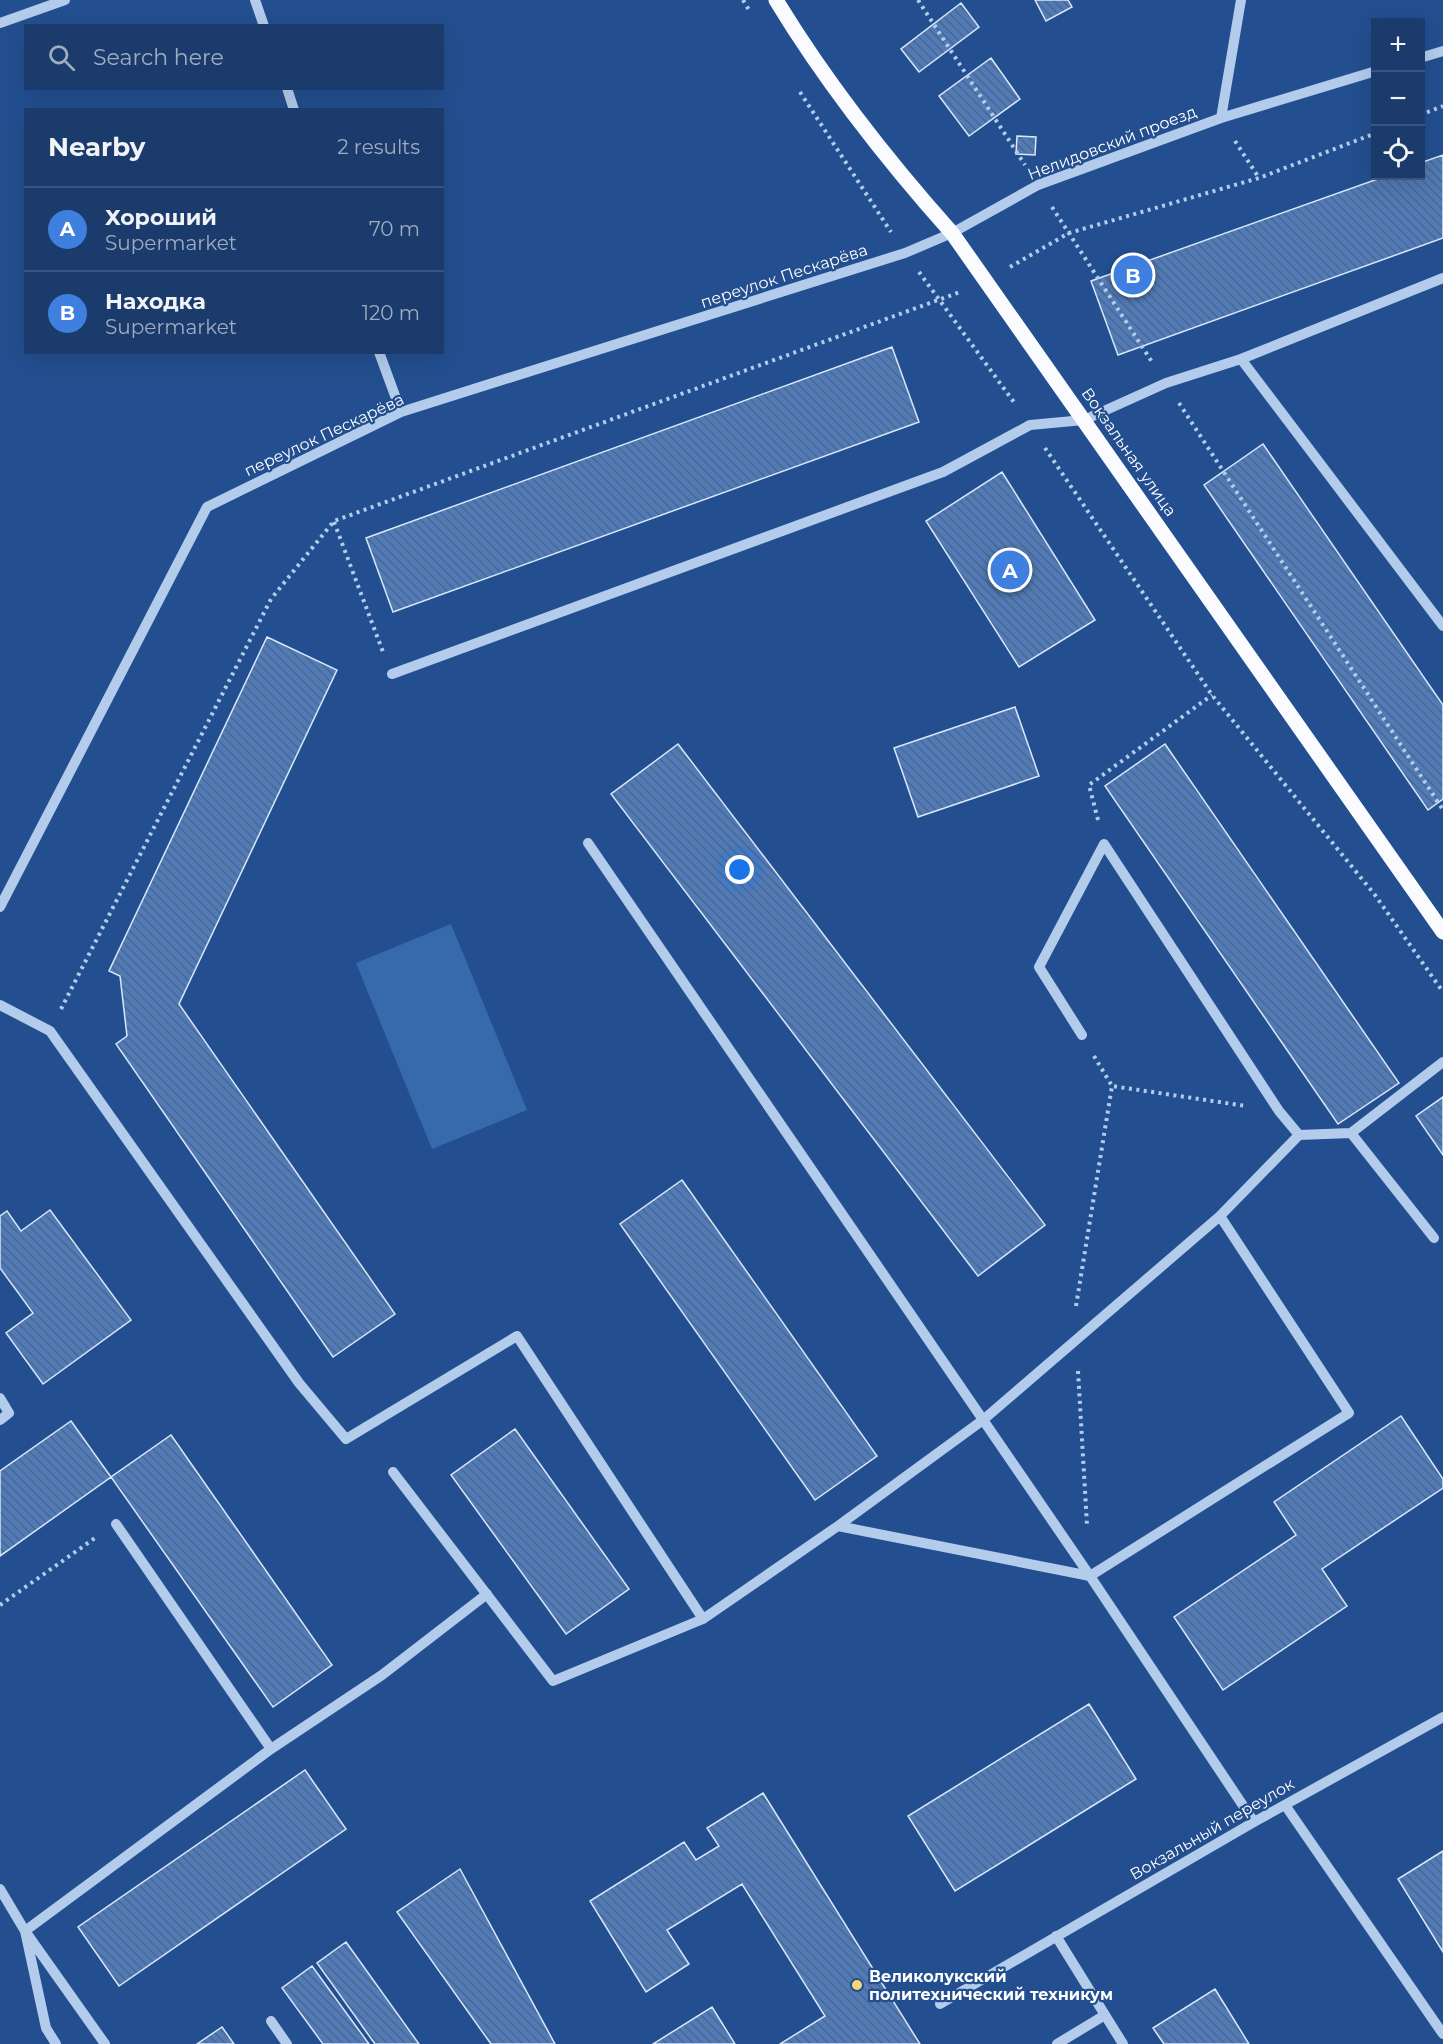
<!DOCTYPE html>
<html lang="en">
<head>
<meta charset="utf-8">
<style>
  body { margin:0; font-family:Montserrat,sans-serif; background:#234272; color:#f1f3f6 }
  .controls { position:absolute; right:18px; top:18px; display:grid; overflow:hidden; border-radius:0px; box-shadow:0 6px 24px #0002 }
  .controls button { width:54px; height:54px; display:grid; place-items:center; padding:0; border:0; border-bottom:2px solid #38557f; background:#1a3b6c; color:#f1f3f6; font:30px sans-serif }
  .you { position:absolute; left:740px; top:870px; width:21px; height:21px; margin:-15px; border:4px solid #fff; border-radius:50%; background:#1a73e8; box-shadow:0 0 0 9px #1a73e833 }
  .badge { display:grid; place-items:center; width:39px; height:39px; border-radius:50%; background:#8bbbb9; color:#fff; font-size:20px; font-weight:700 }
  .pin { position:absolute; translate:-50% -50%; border:3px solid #fff; box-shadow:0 2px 6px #0006 }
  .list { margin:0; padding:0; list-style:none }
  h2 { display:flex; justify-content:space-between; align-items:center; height:78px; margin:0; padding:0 24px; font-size:26px }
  h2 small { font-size:20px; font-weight:400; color:#9fadc2 }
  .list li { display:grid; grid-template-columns:39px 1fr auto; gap:18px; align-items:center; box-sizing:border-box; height:84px; padding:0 24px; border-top:2px solid #38557f }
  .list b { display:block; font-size:22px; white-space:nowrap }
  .list p { margin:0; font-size:20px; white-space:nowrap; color:#9fadc2 }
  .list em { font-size:20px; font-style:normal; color:#9fadc2 }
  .icon { flex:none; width:33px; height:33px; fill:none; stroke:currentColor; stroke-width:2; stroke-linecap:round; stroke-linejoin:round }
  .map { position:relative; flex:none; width:1443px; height:2044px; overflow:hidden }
  .search { position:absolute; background:#1a3b6c; box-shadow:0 6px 24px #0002; left:24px; top:24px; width:420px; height:66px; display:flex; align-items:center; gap:15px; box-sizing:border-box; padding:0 21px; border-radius:0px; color:#9fadc2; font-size:22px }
  .panel { position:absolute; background:#1a3b6c; box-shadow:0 6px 24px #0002; left:24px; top:108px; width:420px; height:246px; border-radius:0px }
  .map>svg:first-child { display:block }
</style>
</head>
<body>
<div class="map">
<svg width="1443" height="2044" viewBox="0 0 1443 2044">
  <defs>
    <pattern id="building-back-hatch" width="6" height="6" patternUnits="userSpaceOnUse" patternTransform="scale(1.5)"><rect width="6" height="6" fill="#507bb8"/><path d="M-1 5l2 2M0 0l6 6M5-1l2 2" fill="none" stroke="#4e6687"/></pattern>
  </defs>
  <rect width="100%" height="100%" fill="#234f90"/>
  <path fill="#3769ad" d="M451,924L527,1110L432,1149L356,963Z"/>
  <path fill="url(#building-back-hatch)" stroke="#d9e7f9" stroke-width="1.5" d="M1035,0H1068L1072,7L1046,21Z
    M961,3L979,27L919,72L901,49Z
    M991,58L1020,99L969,136L939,96Z
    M1017,136L1036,137L1035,155L1016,154Z
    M1443,155V238L1118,355L1091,281L1386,176H1420V163Z
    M892,347L919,422L393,612L366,538Z
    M1263,444L1443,705V799L1428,810L1204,485Z
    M1002,472L1095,620L1019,667L926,521Z
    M267,637L337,670L179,1004L395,1314L333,1357L116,1044L127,1036L120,976L109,971Z
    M1015,707L1039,776L918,817L894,748Z
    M678,744L1045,1225L978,1276L611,794Z
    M1165,744L1399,1083L1338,1124L1105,786Z
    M1443,1097V1155L1416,1116Z
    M682,1180L877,1456L815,1500L620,1224Z
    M50,1210L131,1320L43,1384L6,1333L33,1313L0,1268V1216L7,1211L21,1231Z
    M1401,1416L1443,1479V1488L1322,1569L1347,1606L1223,1690L1174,1617L1296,1535L1274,1502Z
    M71,1421L111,1477L0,1556V1471Z
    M515,1429L629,1589L566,1634L451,1475Z
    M171,1435L332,1665L273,1707L111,1477Z
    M1089,1704L1136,1779L955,1891L908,1816Z
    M305,1770L346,1829L119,1986L78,1927Z
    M763,1793L920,2044H780L825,2016L742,1884L667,1930L689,1964L646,1992L590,1901L684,1842L696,1860L719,1846L707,1828Z
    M1443,1851V1952L1398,1879Z
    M460,1869L555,2044H491L397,1912Z
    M346,1942L419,2044H375L317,1963Z
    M312,1966L369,2044H323L282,1988Z
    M1215,1989L1249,2044H1164L1153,2028Z
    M712,2007L735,2044H653Z
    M222,2027L234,2044H197Z"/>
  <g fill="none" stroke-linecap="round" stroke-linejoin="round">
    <path stroke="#b4ccec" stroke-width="4" stroke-dasharray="3 4.5" stroke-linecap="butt" d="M743,0L749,10
      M918,0L1025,165
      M800,92L891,232
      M1420,115L1443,106
      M1235,141L1259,178
      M1052,207L1152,362
      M1010,267L1069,233L1259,178L1376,133
      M919,272L1016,405
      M1179,403L1443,810
      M1045,448L1212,695L1375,895L1443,992
      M334,522L383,652
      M1098,820L1089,785L1212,695
      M61,1009L271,599L334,521L960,292
      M1094,1056L1112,1086
      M1076,1306L1112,1086L1246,1106
      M1078,1371L1087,1525
      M0,1605L95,1538"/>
    <path stroke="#b4ccec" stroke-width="10" d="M255,0L264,26
      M0,23L65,0
      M1420,58L1443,51
      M287,88L294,110
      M1221,118L1241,0
      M379,352L401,412
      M1241,359L1443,278
      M392,674L943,472L1030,425L1084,420L1166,383L1241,359L1443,626
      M588,843L1090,1576L1254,1822
      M0,907L207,507L401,412L905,253L952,233L1038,185L1221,118L1376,71
      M0,1005L50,1031L299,1383L346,1439L517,1336L703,1619
      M1082,1035L1039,967L1104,844L1279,1111L1299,1135
      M1351,1133L1434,1238
      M0,1398L9,1413L0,1420
      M393,1472L553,1681L703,1619L838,1526L1090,1576L1349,1413L1220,1216L1299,1135L1351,1133L1443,1062
      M116,1524L271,1749
      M838,1526L983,1420L1220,1216
      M1285,1805L1443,2034
      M0,1889L25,1931L105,2044
      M1056,1936L1123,2044
      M940,2004L1254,1822L1443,1717
      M271,2021L287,2044
      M56,2044L46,2028L25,1931L271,1749L382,1675L487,1594
      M1057,2044L1105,2015"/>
    <path stroke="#f9fbff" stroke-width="15" d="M776,0C827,84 887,160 952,233L1443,932"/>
  </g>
  <circle fill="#f7d677" stroke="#234f90" stroke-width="2" cx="857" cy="1985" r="6"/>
  <g text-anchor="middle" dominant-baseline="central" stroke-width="4.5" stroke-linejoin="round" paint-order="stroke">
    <g font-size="16" fill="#fff" stroke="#234f90">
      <text transform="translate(1112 143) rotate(-21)">Нелидовский проезд</text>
      <text transform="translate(784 276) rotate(-18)">переулок Пескарёва</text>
      <text transform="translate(324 435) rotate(-25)">переулок Пескарёва</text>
      <text transform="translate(1129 452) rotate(55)">Вокзальная улица</text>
      <text transform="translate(1212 1829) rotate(-30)">Вокзальный переулок</text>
    </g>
    <g font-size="16" font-weight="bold" fill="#fff" stroke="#234f90" text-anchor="start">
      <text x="869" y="1976">Великолукский<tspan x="869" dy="18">политехнический техникум</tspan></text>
    </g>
  </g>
</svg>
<div class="controls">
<button>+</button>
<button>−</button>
<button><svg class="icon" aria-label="locate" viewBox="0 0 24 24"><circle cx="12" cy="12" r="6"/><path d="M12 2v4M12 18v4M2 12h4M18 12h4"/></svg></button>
</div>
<div class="you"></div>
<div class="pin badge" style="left:1010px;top:570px;background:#3f7fe0">A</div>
<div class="pin badge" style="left:1133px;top:275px;background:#3f7fe0">B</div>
<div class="search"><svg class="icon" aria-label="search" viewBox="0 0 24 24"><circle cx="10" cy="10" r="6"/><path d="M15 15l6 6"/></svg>Search here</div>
<section class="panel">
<h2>Nearby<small>2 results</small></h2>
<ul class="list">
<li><span class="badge" style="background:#3f7fe0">A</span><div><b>Хороший</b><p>Supermarket</p></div><em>70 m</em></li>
<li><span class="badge" style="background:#3f7fe0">B</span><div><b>Находка</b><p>Supermarket</p></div><em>120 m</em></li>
</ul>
</section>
</div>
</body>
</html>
